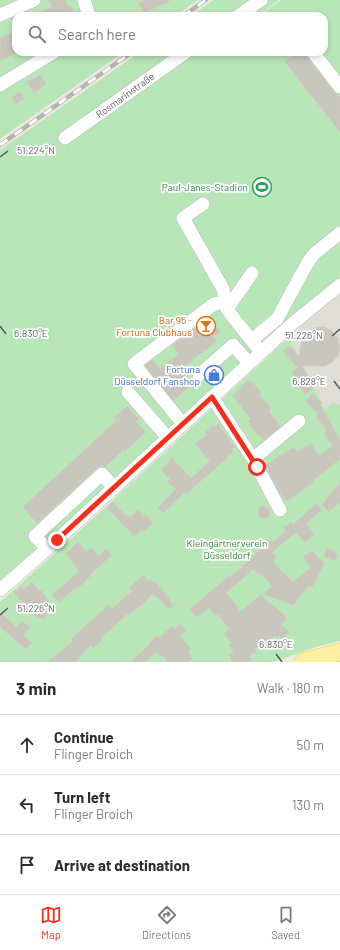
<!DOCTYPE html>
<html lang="en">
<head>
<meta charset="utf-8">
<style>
  body { margin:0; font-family:Barlow,sans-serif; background:#f7f7f7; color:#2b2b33 }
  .stop { position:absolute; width:12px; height:12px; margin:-9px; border:3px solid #f32f1e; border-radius:50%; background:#fff }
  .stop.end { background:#f32f1e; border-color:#fff; box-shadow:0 1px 4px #0008 }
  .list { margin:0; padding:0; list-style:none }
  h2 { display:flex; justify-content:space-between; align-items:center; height:52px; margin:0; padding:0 16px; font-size:17px }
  h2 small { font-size:13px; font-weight:400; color:#7c7c81 }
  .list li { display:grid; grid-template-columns:26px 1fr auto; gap:12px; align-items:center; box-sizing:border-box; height:60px; padding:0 16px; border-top:1px solid #e1e1e2 }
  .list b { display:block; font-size:15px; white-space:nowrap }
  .list p { margin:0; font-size:13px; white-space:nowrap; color:#7c7c81 }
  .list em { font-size:13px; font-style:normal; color:#7c7c81 }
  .icon { flex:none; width:22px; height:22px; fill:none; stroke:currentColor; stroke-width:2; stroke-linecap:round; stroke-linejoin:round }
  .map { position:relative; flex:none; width:340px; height:662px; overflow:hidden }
  .search { position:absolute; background:#fff; box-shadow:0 2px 6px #0003; left:12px; right:12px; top:12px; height:44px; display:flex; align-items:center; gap:10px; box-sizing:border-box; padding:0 14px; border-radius:12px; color:#7c7c81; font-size:15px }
  .sheet { height:232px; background:#fff }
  nav { display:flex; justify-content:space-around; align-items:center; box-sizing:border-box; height:56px; border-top:1px solid #e1e1e2; background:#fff; font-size:11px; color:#7c7c81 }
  nav a { display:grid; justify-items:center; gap:2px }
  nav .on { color:#f32f1e }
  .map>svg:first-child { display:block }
</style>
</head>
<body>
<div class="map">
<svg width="340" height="662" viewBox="0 0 340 662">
  <rect width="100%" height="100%" fill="#edeadf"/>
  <path fill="#e0ddd7" d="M340,294V405L333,404L325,409L289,337L323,307Z"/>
  <path fill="#b9e6b9" d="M0,0H198L175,16H16V52H124L0,139Z
    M213,0H279L258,16H191Z
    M281,0H340V278L298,312L52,537L0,583V150L140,52H324V16H259Z
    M289,337L325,409L333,403L340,405V641L316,647L274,662H0V602L73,537Z"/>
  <path fill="#c9c6be" stroke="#d1cbbd" d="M48,0H65L68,7L71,6L76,16H32L52,7Z
    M146,0H171L144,13L139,3Z
    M16,30V53L0,61V38Z
    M299,52H305L307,57L334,92L340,97V132L285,62Z
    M40,75L46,84L34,93L27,82Z
    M20,92L24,99L16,104L12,97Z
    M209,318L220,332L213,337L217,341L181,369L193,385L173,400L145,365L153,360L160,369L179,354L172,345Z
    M324,327L332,331L338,338L340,349L338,356L332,362L325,366H302L310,380L309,381L311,384V385L313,388L306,394L298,385L300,383L292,372L300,366H296L283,351L289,346L299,356L302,339L306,333L314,328Z
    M248,380L251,383L252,382L261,392L259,394L271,409L269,411L280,427L264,440L260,435L258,436L248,421L251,419L233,396Z
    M313,394L322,403L320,404L340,440V459L313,480L314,482L310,485L287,501L282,496L265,465L294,447L297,452L311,443L319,456L333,446L324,433L327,431L316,416L318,414L306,401Z
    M127,406L139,419L136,422L146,432L125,451L124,449L105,467L101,466L97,468L37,523L23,507L117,420L114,418Z
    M218,424L235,447L232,451L233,452L226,458V459L186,494L185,492L163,513L158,508L176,489L167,482L170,479L161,470L172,458L191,478L210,461L195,444L207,435L205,432L213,426L215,427Z
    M340,482V502L329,512L322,505Z
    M113,502L126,516L127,515L130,517L138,510L144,517L146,515L153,523L145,531L142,529L134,536L107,508Z
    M317,503L322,510L306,523L314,534L305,542L296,532L272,552L277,557L273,561L276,566L293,582L311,567L303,557L312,551L324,563L313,586L309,585L293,605L263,594L272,586L261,574L259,575L253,569L226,593L234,602L240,612L261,595L287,618L281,625L289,632L283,639L279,636L277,638L275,636L254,649L257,652L250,655L252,662H232L229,654L234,652L229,645L232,643L224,634L229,629L218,614L216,616L209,607L199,616V615L197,617L190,609L230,575L231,577L271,540L273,542L286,531L283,528L291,522L293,525Z
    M258 512a6 6 0 1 1 12 0a6 6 0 1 1-12 0Z
    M78,542L86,551L91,548L99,556L106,549L112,555L94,571L85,582L76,589L75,588L59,602L52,595L80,571L72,563L73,562L66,554Z
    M327,548L338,554L335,561L324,556Z
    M143,575L148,581L150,579L154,583L155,582L170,599L169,600L173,606L169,609L156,596L155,597L152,594L140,607L139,606L128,615L127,614L100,639L102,640L94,648L91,645L75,662H47L64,649L73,641L71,639L109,605L112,609L132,591L129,588Z
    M32,582L40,591L41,590L51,605L45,610L48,613L43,619L33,615L14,593L21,587L23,590Z
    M0,612L17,628L22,621L30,627L23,635L32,643L26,649L0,627Z
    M180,624L186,631L180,636L191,649L188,652L192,659L188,662H168L162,655L160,656L156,652L145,662H131L150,644L149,643L157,636L159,638L172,626L174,629Z"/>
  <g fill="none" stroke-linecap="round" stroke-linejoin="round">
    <defs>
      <path id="minor" d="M84,0L89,16
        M0,15L34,0
        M238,16L261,0
        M313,52L340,87
        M0,85L54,52
        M65,138L186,52
        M203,204L183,218L223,289L227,309L235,320L261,352
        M227,309L252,273
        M252,340L277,319L308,262L314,254L340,233
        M199,375L233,345L249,363
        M128,392L168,438
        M212,397L253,459L280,510
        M183,424L134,364L214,304L225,302
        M253,459L299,421
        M47,549L35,536L102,474L114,488
        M0,590L57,540L293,323L340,285"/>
      <path id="major" d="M303,662L340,652"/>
    </defs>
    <use href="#minor" stroke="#b7babf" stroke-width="14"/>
    <use href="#major" stroke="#fac94b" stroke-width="18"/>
    <use href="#minor" stroke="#fff" stroke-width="13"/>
    <use href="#major" stroke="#fff0a1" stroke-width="17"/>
    <defs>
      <path id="rail" d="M183,16L206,0
        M0,145L132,52"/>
    </defs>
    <use href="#rail" stroke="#b3b4b4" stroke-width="4.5"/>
    <use href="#rail" stroke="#fff" stroke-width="3" stroke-dasharray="9" stroke-linecap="butt"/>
  </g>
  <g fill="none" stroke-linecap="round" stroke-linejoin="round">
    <path stroke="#f32f1e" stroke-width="5" d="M57,540L212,397L257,467"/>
  </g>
  <path fill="none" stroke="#585c61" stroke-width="1.5" d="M0,157L8,151M0,326L6,334M332,336L340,329M334,381L340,389M0,615L8,608M276,654L282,662"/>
  <defs>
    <symbol id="stadium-ring" viewBox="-11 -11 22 22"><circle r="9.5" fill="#fff" stroke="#2e9e5b" stroke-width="1.5"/><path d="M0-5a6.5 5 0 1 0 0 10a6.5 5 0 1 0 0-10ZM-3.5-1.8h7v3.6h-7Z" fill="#2e9e5b"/></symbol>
    <symbol id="bar-ring" viewBox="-11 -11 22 22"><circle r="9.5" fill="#fff" stroke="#e8710a" stroke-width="1.5"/><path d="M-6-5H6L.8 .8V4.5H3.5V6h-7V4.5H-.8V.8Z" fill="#e8710a"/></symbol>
    <symbol id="shop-ring" viewBox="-11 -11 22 22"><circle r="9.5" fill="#fff" stroke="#3f7fe0" stroke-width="1.5"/><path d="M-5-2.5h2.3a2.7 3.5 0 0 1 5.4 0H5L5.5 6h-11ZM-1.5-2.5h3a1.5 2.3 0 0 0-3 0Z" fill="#3f7fe0"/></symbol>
  </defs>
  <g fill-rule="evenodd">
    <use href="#stadium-ring" x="251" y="176" width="22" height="22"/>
    <use href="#bar-ring" x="195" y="315" width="22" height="22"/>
    <use href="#shop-ring" x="203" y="364" width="22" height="22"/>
  </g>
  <g text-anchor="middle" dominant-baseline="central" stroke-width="3.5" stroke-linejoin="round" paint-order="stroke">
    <g font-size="10" fill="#585c61" stroke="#fff">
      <text transform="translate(125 95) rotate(-36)">Rosmarinstraße</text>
    </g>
    <g font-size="10" fill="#27864d" stroke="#fff" text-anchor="end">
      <text x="248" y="187">Paul-Janes-Stadion</text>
    </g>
    <g font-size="10" fill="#c56008" stroke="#fff" text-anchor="end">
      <text x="192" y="320">Bar 95 -<tspan x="192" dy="12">Fortuna Clubhaus</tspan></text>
    </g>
    <g font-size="10" fill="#366cbe" stroke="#fff" text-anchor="end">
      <text x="200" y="369">Fortuna<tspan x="200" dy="12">Düsseldorf Fanshop</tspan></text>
    </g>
    <g font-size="10" fill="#2e8332" stroke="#fff">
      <text x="227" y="543">Kleingärtnerverein<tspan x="227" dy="12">Düsseldorf</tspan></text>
    </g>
  </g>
  <g font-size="10" text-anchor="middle" fill="#585c61" stroke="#fff" stroke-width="3.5" stroke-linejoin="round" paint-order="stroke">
    <text x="36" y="154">51.224°N</text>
    <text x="31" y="337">6.830°E</text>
    <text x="304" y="339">51.226°N</text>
    <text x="309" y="385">6.828°E</text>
    <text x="36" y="612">51.226°N</text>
    <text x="276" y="648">6.830°E</text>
  </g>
</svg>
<div class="stop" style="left:257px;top:467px"></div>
<div class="stop end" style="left:57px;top:540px"></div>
<div class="search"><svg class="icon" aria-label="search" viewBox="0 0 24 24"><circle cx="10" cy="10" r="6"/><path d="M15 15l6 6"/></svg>Search here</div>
</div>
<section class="sheet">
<h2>3 min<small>Walk · 180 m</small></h2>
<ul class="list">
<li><svg class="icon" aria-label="ahead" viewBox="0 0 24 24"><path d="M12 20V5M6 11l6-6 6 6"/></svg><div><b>Continue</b><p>Flinger Broich</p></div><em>50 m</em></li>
<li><svg class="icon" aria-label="left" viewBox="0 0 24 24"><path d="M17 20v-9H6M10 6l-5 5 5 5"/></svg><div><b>Turn left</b><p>Flinger Broich</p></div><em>130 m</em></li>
<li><svg class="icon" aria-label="arrive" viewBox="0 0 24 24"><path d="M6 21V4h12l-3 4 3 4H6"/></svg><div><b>Arrive at destination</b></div></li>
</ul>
</section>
<nav>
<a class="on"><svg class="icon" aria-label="map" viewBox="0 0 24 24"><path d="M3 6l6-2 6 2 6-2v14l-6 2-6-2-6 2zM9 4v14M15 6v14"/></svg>Map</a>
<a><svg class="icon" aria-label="directions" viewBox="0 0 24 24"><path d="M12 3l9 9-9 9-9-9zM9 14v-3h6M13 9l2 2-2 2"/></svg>Directions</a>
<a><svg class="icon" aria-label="saved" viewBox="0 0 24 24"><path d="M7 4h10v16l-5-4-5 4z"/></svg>Saved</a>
</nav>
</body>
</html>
